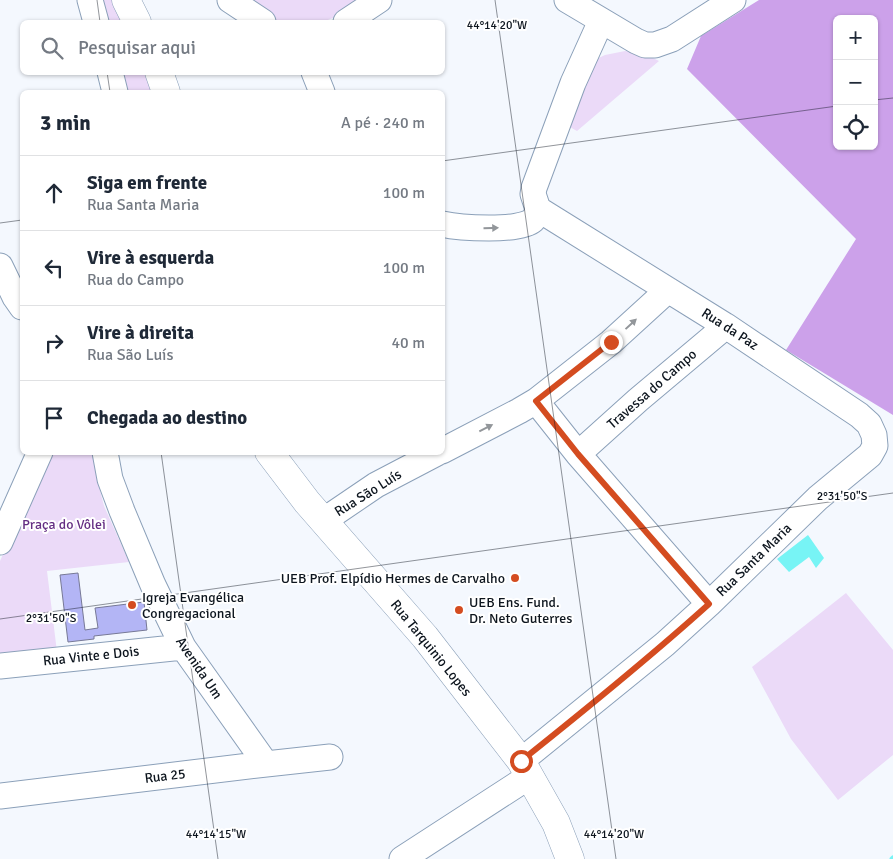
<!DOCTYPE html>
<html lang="pt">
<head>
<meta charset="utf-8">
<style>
  body { margin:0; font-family:Signika,sans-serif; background:#f2f2f3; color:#1f2937 }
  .controls { position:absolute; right:15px; top:15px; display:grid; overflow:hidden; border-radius:8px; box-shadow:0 1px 4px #0004 }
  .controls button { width:45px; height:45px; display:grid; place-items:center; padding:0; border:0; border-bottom:1px solid #e0e1e3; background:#fff; color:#1f2937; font:25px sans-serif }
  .stop { position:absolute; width:15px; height:15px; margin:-11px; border:4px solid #d44c20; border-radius:50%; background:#fff }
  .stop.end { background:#d44c20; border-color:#fff; box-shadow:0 1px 5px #0008 }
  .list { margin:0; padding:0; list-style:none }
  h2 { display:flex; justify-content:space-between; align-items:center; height:65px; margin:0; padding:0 20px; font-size:21px }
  h2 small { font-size:16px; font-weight:400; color:#747a83 }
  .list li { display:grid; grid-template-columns:32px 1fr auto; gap:15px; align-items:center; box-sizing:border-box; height:75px; padding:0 20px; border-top:1px solid #e0e1e3 }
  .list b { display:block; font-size:19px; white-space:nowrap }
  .list p { margin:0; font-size:16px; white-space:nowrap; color:#747a83 }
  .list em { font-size:16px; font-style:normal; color:#747a83 }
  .icon { flex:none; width:28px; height:28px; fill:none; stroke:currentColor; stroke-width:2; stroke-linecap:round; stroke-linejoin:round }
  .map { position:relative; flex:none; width:893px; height:859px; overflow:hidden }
  .search { position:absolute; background:#fff; box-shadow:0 1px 4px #0004; left:20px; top:20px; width:425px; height:55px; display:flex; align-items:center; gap:12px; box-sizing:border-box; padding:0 18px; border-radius:8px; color:#747a83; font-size:19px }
  .panel { position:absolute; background:#fff; box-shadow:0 1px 4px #0004; left:20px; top:90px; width:425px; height:365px; border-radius:8px }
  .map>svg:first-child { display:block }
</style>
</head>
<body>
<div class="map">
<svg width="893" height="859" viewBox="0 0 893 859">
  <rect width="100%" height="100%" fill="#f4f8fe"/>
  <path fill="#ebdaf8" d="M101,0H113L123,22H107Z
    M246,0H358L335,17L323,22H277Z
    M625,51L645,54L659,61L577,131L568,126L590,62L605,55Z
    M120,73H146L155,92H126Z
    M48,453H93L96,475L104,506L129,562L47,571L57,652L0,658V561Z
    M846,593L893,650V755L838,800L791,739L752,667Z"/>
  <path fill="#cca1ea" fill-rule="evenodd" d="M759,0H893V415L786,350L856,239L687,69L701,36ZM837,19H874V146H837Z"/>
  <path fill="#77f4f5" d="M808,535L824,558L816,568L809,557L789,572L777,559Z"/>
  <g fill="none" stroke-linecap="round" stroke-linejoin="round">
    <path stroke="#77f4f5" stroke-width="5" d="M892,859L893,858"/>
  </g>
  <path fill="#b3b5f5" stroke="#777996" d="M78,573L85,630L98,628L95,608L144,602L147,630L94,636V639L68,642L60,575Z"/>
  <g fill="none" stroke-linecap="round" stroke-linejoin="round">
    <defs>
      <path id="minor" d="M90,0L96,22
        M230,0L263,22
        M567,0L636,41L645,45H655L672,39L733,0
        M346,22L379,0
        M110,72L115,92
        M314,72L322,92
        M538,209L533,194L534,188L573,83L601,21
        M442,224C459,228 520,232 533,220C535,218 537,213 538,209
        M0,266L15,297L22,307
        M536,401L578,454L709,604
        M442,451L519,411L536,401L611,342L668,290
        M105,452L110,479L122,511L153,585L183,647L266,764
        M578,454L638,400L726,326
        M323,521L376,485L439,452
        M0,542L40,452
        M0,666L183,647
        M521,761L665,644L709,604L818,498L870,455L875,446L874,435L869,424L859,415L726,326L538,209
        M0,796L266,764L330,757
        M402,859L530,776"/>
      <path id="major" d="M126,0L137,22
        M159,72L166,92
        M269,452L307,502L425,637L521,761L556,823L570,859"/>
    </defs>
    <use href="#minor" stroke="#8ba0b9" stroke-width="27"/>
    <use href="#major" stroke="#8ba0b9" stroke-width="29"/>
    <use href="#minor" stroke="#fff" stroke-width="25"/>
    <use href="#major" stroke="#fff" stroke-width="28"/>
  </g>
  <defs><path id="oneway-solid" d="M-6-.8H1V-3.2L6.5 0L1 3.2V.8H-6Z" transform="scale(1.25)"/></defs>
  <g fill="#92969a">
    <use href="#oneway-solid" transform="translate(491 228) rotate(-2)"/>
    <use href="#oneway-solid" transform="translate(631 324) rotate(-43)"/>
    <use href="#oneway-solid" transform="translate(486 428) rotate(-27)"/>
  </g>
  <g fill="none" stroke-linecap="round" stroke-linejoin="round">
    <path stroke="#d44c20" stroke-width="6" d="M521,761C585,710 648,659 709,604L578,454L536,401L611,342"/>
  </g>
  <path fill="none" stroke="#0d151e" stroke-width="1" stroke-opacity="0.45" d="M97,0L100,22M495,0L616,859M107,72L110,92M874,100L893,98M442,161L837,106M0,223L22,220M161,452L218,859M0,619L893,493"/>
  <g fill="#d44c20" stroke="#fff" stroke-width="2">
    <circle cx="515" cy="578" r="5"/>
    <circle cx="132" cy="605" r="5"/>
    <circle cx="459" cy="610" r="5"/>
  </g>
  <g text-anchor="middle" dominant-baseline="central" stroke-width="4" stroke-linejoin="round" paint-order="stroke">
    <g font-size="14" fill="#0d151e" stroke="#fff">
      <text transform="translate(730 329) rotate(33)">Rua da Paz</text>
      <text transform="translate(652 389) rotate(-41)">Travessa do Campo</text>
      <text transform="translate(368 493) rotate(-32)">Rua São Luís</text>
      <text transform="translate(754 560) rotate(-44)">Rua Santa Maria</text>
      <text transform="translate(431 648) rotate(51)">Rua Tarquinio Lopes</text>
      <text transform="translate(91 656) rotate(-6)">Rua Vinte e Dois</text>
      <text transform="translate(199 668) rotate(56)">Avenida Um</text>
      <text transform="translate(165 776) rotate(-7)">Rua 25</text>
    </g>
    <g font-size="14" fill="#642e83" stroke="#fff">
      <text x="64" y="524">Praça do Vôlei</text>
    </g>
    <g font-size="14" fill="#0d151e" stroke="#fff" text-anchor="start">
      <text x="505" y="578" text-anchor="end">UEB Prof. Elpídio Hermes de Carvalho</text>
      <text x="142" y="597">Igreja Evangélica<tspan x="142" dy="16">Congregacional</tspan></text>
      <text x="469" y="602">UEB Ens. Fund.<tspan x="469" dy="16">Dr. Neto Guterres</tspan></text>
    </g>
  </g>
  <g font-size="12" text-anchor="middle" fill="#0d151e" stroke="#fff" stroke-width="4" stroke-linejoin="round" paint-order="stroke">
    <text x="497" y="29">44°14'20"W</text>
    <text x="842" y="500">2°31'50"S</text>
    <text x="51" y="622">2°31'50"S</text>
    <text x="216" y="838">44°14'15"W</text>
    <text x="614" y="838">44°14'20"W</text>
  </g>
</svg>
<div class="controls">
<button>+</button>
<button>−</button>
<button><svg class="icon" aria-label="locate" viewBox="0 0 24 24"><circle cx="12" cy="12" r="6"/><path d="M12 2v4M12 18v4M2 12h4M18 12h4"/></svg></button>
</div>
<div class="stop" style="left:521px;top:761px"></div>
<div class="stop end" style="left:611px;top:342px"></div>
<div class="search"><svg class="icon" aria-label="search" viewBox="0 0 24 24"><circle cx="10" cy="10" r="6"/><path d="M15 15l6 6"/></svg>Pesquisar aqui</div>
<section class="panel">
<h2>3 min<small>A pé · 240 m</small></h2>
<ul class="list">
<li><svg class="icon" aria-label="ahead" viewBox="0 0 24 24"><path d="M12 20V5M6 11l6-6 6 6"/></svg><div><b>Siga em frente</b><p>Rua Santa Maria</p></div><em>100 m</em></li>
<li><svg class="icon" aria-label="left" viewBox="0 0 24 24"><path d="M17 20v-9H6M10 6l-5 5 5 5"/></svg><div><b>Vire à esquerda</b><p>Rua do Campo</p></div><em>100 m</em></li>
<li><svg class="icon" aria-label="right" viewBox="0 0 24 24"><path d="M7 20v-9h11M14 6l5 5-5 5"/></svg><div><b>Vire à direita</b><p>Rua São Luís</p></div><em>40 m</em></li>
<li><svg class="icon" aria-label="arrive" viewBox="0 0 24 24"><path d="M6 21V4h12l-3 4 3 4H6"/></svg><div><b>Chegada ao destino</b></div></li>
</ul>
</section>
</div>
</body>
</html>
